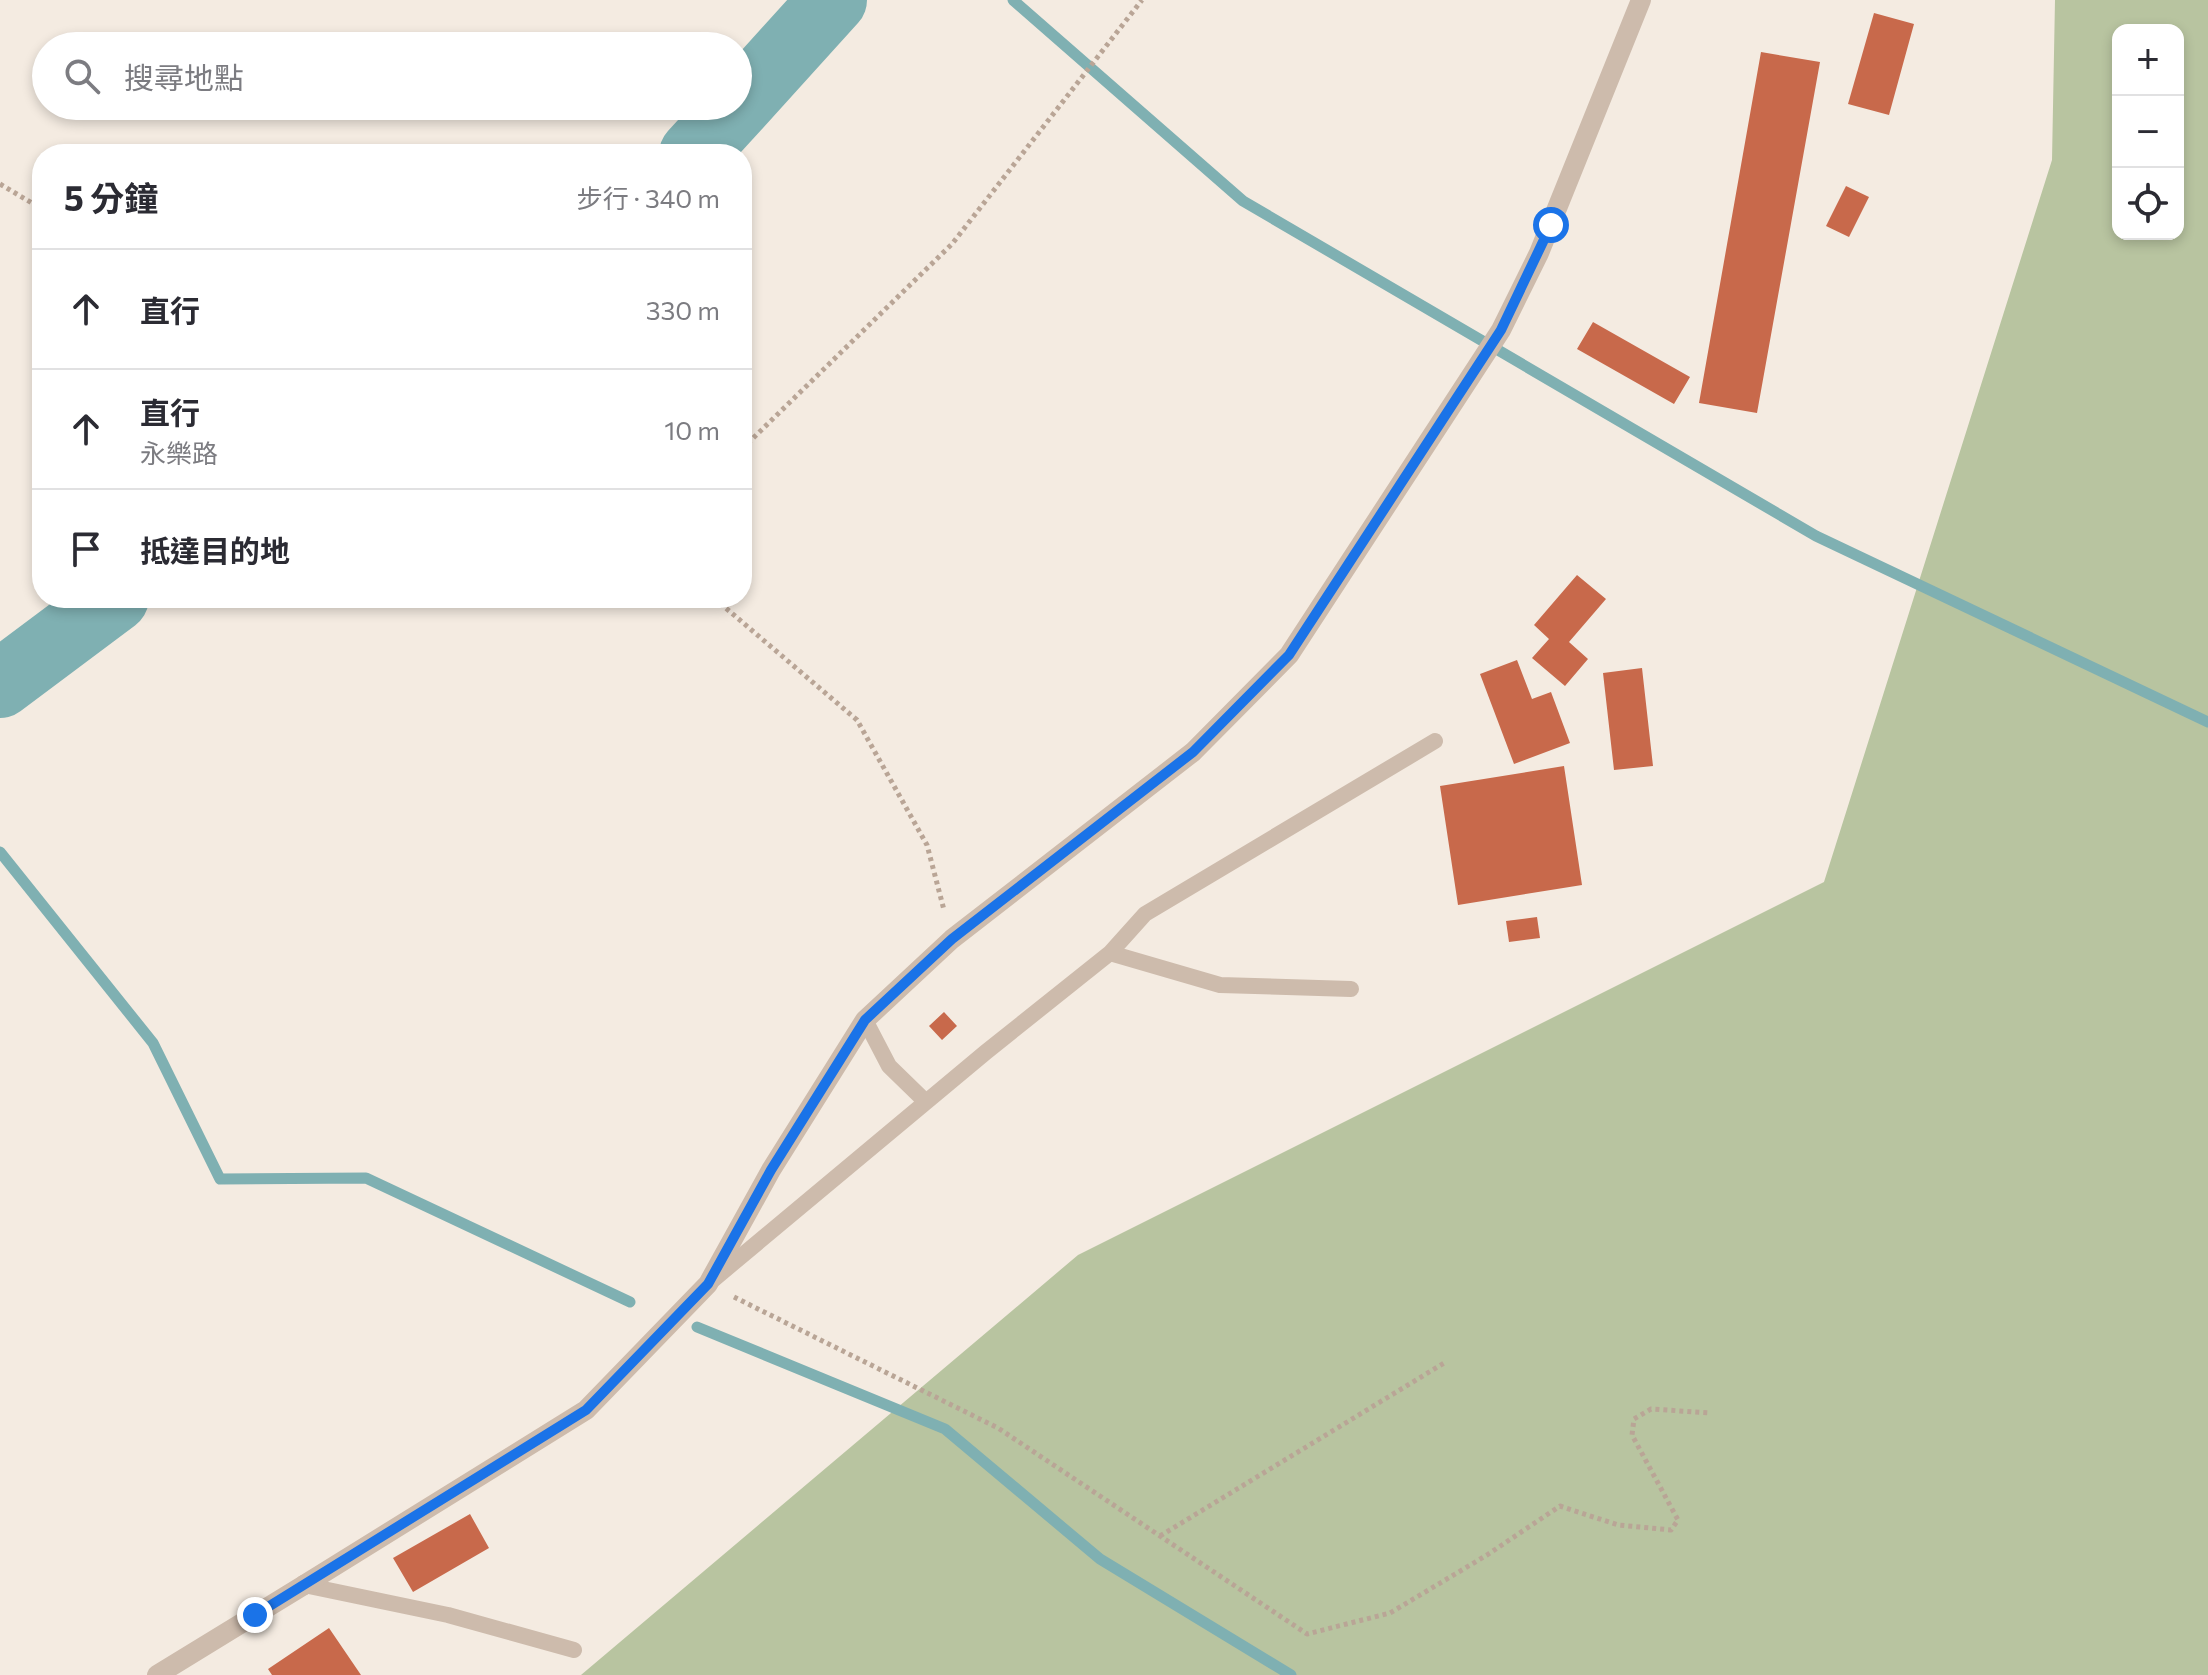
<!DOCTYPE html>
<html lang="zh-TW">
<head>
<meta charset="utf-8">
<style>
  body { margin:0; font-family:Commissioner,"Noto Sans TC",sans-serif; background:#f7f7f7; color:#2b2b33 }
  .controls { position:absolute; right:24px; top:24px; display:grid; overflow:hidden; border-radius:16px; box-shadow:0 4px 12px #0003 }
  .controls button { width:72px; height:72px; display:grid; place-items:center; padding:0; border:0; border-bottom:2px solid #e1e1e2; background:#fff; color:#2b2b33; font:40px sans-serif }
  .stop { position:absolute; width:24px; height:24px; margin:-18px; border:6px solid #1a73e8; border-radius:50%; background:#fff }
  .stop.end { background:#1a73e8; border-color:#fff; box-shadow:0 2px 8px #0008 }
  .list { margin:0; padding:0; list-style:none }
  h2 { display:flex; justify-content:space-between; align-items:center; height:104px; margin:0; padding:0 32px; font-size:34px }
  h2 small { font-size:26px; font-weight:400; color:#7c7c81 }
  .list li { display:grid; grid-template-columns:52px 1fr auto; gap:24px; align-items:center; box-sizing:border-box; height:120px; padding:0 32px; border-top:2px solid #e1e1e2 }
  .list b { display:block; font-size:30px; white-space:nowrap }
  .list p { margin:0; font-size:26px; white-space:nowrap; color:#7c7c81 }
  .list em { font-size:26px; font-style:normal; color:#7c7c81 }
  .icon { flex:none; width:44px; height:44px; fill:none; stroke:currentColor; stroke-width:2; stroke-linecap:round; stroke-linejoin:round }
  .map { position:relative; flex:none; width:2208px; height:1675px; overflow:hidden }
  .search { position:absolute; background:#fff; box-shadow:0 4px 12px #0003; left:32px; top:32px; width:720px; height:88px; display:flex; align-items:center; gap:20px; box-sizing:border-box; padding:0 28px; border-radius:44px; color:#7c7c81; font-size:30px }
  .panel { position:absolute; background:#fff; box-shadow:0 4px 12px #0003; left:32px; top:144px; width:720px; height:464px; border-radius:32px }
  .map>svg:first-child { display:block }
</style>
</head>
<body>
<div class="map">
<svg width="2208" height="1675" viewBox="0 0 2208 1675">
  <rect width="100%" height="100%" fill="#f4ebe1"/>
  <path fill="#b8c4a0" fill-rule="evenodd" d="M2055,0H2208V1675H581L1078,1255L1824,882L2052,160ZM2118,30H2178V234H2118Z"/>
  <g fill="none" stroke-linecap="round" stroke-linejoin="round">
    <path stroke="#7fb0b2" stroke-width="11" d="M1013,0L1243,201L1816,536L2208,722
      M0,852L153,1043L220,1179L366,1178L630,1302
      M697,1327L945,1429L1100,1559L1291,1675"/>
    <path stroke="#7fb0b2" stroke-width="68" d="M738,105L833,0
      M693,154L737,106
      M0,684L115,598"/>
  </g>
  <path fill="#c8694b" d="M1874,13L1914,24L1889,115L1848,104Z
    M1761,52L1820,62L1757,413L1699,403Z
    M1846,186L1869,197L1849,237L1826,226Z
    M1593,322L1690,377L1674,404L1577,349Z
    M1577,575L1606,599L1569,642L1588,659L1565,686L1532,658L1549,639L1534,625Z
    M1517,660L1532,699L1551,692L1570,743L1514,764L1480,674Z
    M1642,668L1653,766L1614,770L1603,673Z
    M1564,766L1582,885L1458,905L1440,786Z
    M1537,917L1540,938L1509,942L1506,921Z
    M944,1012L957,1026L942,1040L929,1026Z
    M470,1514L489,1548L413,1592L393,1558Z
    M329,1628L361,1675H272L268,1669Z"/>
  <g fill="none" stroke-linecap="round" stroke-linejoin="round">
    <path stroke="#b9a596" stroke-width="5" stroke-dasharray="4 4" stroke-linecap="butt" d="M0,184L42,209
      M742,449L952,244L1142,0
      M714,598L857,720L927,845L944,910
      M734,1297L998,1428L1307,1634L1390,1613L1487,1555L1560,1506L1618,1525L1671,1530L1678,1520L1632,1435L1634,1419L1651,1409L1711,1413
      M1160,1536L1444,1363"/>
    <path stroke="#cdbbac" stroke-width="16" d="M1110,953L1220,985L1351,989
      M865,1020L889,1066L926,1102
      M714,1279L986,1052L1110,953L1145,914L1435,741
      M304,1585L448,1615L574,1650"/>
    <path stroke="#cdbbac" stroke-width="20" d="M304,1585L586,1410L708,1284L771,1170L865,1020L952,939L1193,752L1289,655L1501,330L1539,253L1641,0"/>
    <path stroke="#cdbbac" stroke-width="20" d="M157,1675L304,1585"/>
  </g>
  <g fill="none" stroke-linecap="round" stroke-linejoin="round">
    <path stroke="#1a73e8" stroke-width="10" d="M255,1615L586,1410L708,1284L771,1170L865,1020L952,939L1193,752L1289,655L1501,330L1551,225"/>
  </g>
</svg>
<div class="controls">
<button>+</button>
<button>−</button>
<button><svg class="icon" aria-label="locate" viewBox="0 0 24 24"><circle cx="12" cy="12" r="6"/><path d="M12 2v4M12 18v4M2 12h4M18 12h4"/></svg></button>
</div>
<div class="stop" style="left:1551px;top:225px"></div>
<div class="stop end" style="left:255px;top:1615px"></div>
<div class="search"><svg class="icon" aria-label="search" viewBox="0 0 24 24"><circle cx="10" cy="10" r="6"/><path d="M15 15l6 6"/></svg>搜尋地點</div>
<section class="panel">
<h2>5 分鐘<small>步行 · 340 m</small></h2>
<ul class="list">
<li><svg class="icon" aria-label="ahead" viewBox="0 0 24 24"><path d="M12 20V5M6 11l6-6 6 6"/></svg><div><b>直行</b></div><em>330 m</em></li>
<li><svg class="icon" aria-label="ahead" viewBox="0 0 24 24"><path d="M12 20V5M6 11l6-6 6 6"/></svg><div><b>直行</b><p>永樂路</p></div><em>10 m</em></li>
<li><svg class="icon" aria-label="arrive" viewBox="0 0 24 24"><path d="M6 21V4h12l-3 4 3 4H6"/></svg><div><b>抵達目的地</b></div></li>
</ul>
</section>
</div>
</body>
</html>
